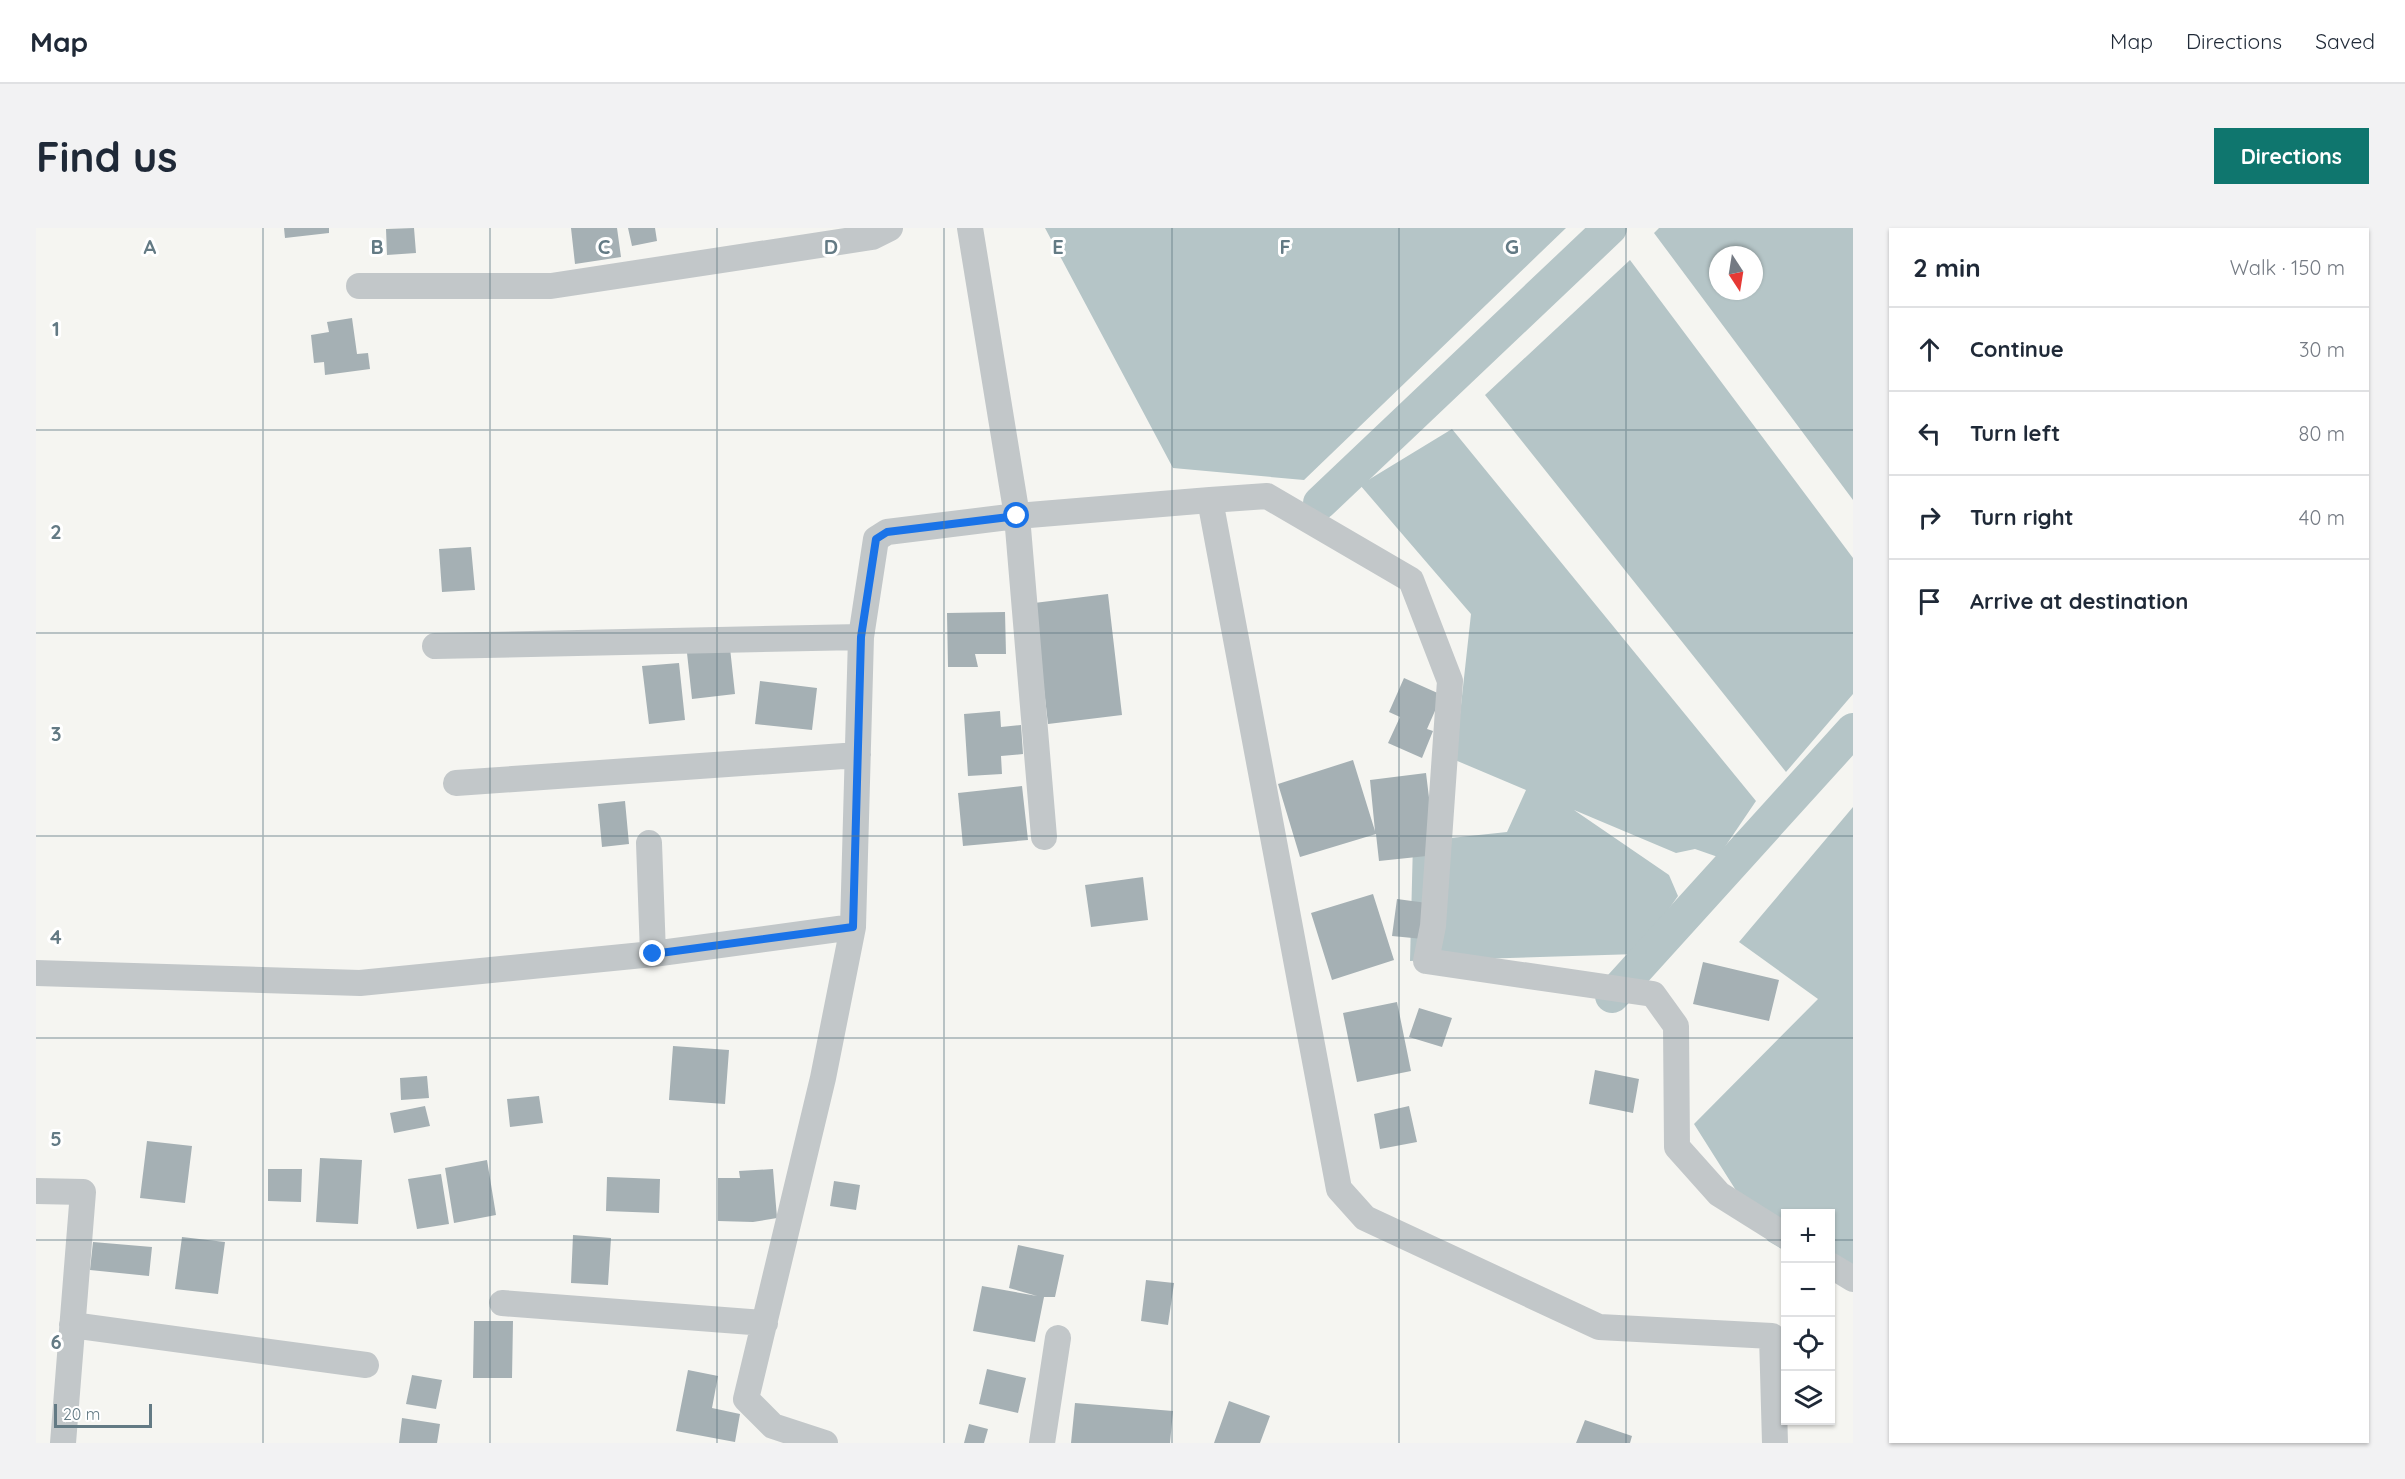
<!DOCTYPE html>
<html lang="en">
<head>
<meta charset="utf-8">
<style>
  body { margin:0; font-family:Quicksand,sans-serif; background:#f2f2f3; color:#1f2937 }
  .controls { position:absolute; right:18px; bottom:18px; display:grid; overflow:hidden; border-radius:0px; box-shadow:0 2px 4px #0004 }
  .controls button { width:54px; height:54px; display:grid; place-items:center; padding:0; border:0; border-bottom:2px solid #e0e1e3; background:#fff; color:#1f2937; font:30px sans-serif }
  .compass { position:absolute; left:1673px; top:18px; width:54px; height:54px; border-radius:50%; background:#fff; box-shadow:0 2px 4px #0004; rotate:168deg }
  .scale { position:absolute; left:18px; bottom:15px; width:98px; box-sizing:border-box; padding-left:6px; border:3px solid #637a84; border-top:0; font-size:16px; line-height:21px; white-space:nowrap; color:#637a84; -webkit-text-stroke:4px #fff; paint-order:stroke }
  .stop { position:absolute; width:18px; height:18px; margin:-14px; border:4px solid #1a73e8; border-radius:50%; background:#fff }
  .stop.end { background:#1a73e8; border-color:#fff; box-shadow:0 2px 6px #0008 }
  .list { margin:0; padding:0; list-style:none }
  h2 { display:flex; justify-content:space-between; align-items:center; height:78px; margin:0; padding:0 24px; font-size:26px }
  h2 small { font-size:20px; font-weight:400; color:#747a83 }
  .list li { display:grid; grid-template-columns:39px 1fr auto; gap:18px; align-items:center; box-sizing:border-box; height:84px; padding:0 24px; border-top:2px solid #e0e1e3 }
  .list b { display:block; font-size:22px; white-space:nowrap }
  .list em { font-size:20px; font-style:normal; color:#747a83 }
  .icon { flex:none; width:33px; height:33px; fill:none; stroke:currentColor; stroke-width:2; stroke-linecap:round; stroke-linejoin:round }
  .map { position:relative; flex:none; width:1817px; height:1215px; overflow:hidden; border-radius:0px }
  header { display:flex; align-items:center; gap:36px; box-sizing:border-box; height:84px; padding:0 30px; background:#fff; border-bottom:2px solid #e0e1e3 }
  header strong { font-size:28px }
  nav { display:flex; gap:33px; margin-inline-start:auto; font-size:21px }
  .intro { display:flex; align-items:center; justify-content:space-between; box-sizing:border-box; height:144px; padding:0 36px }
  h1 { margin:0; font-size:42px }
  .button { padding:15px 27px; border-radius:0px; background:#0f766e; color:#fff; font-size:21px; font-weight:700 }
  main { display:flex; gap:36px; padding:0 36px }
  aside { flex:1; background:#fff; border-radius:0px; box-shadow:0 2px 4px #0004 }
  .map>svg:first-child { display:block }
</style>
</head>
<body>
<header>
<strong>Map</strong>
<nav><a>Map</a><a>Directions</a><a>Saved</a></nav>
</header>
<div class="intro"><h1>Find us</h1><a class="button">Directions</a></div>
<main>
<div class="map">
<svg width="1817" height="1215" viewBox="0 0 1817 1215">
  <rect width="100%" height="100%" fill="#f5f5f1"/>
  <path fill="#b5c5c7" fill-rule="evenodd" d="M1009,0H1530L1268,252L1137,240Z
    M1623,0H1817V272L1618,5ZM1682,27H1718V63H1682Z
    M1594,32L1817,330V466L1750,544L1449,167Z
    M1416,201L1720,573L1682,629L1659,621L1640,625L1538,582L1633,647L1642,668L1601,726L1374,733L1377,614L1471,604L1490,562L1419,532L1435,386L1324,257Z
    M1817,579V1061L1795,1049L1794,986H1750L1749,1023L1732,1013L1658,896L1782,771L1703,714Z"/>
  <g fill="none" stroke-linecap="round" stroke-linejoin="round">
    <path stroke="#b5c5c7" stroke-width="34" d="M1284,275L1574,0
      M1576,768L1817,502"/>
  </g>
  <path fill="#a5b0b4" d="M248,0H293V5L249,10Z
    M378,0L380,25L351,27L350,1Z
    M535,0H581L585,29L539,36Z
    M592,0H619L621,13L596,18Z
    M316,90L321,126L332,125L334,141L289,147L288,134L278,135L275,107L293,104L291,94Z
    M435,319L439,362L406,364L403,321Z
    M1072,366L1086,487L1012,496L998,375Z
    M969,384L970,426H939L942,439H912L911,385Z
    M694,420L699,466L656,471L651,425Z
    M643,435L649,492L613,496L606,438Z
    M1368,450L1406,467L1391,501L1397,503L1386,530L1352,515L1364,489L1353,484Z
    M724,453L781,460L776,502L719,496Z
    M964,483L965,499L985,497L987,526L965,528L966,546L932,548L928,486Z
    M1317,532L1339,603L1334,552L1390,545L1400,627L1343,633L1340,606L1264,629L1242,556Z
    M986,558L992,612L927,618L922,565Z
    M589,573L593,616L566,619L562,576Z
    M1107,649L1112,692L1055,699L1049,657Z
    M1337,666L1358,732L1296,752L1275,685Z
    M1361,671L1391,675L1387,711L1356,708Z
    M1667,734L1743,752L1733,793L1657,776Z
    M1361,774L1375,843L1321,854L1307,785Z
    M1383,780L1416,790L1406,819L1373,809Z
    M637,818L693,822L689,876L633,872Z
    M1559,842L1603,851L1597,885L1553,876Z
    M391,848L393,870L365,872L364,850Z
    M503,868L507,895L474,899L471,871Z
    M389,878L394,898L358,905L354,885Z
    M1373,878L1381,914L1344,921L1338,886Z
    M111,913L156,918L149,975L104,970Z
    M284,930L326,932L322,996L280,994Z
    M451,932L460,987L418,995L409,940Z
    M232,941H266L265,974L232,973Z
    M737,941L741,990L717,994L682,993V950H704L703,943Z
    M405,946L413,996L381,1001L372,951Z
    M571,949L624,951L623,985L570,983Z
    M798,953L824,957L820,982L794,978Z
    M537,1007L575,1010L572,1057L535,1055Z
    M146,1009L189,1014L182,1066L139,1061Z
    M57,1014L116,1019L113,1048L54,1042Z
    M982,1017L1028,1027L1019,1069H1008L999,1114L937,1103L946,1058L1001,1068L973,1060Z
    M1110,1052L1138,1055L1132,1097L1105,1093Z
    M438,1093H477L476,1150H437Z
    M951,1141L990,1150L982,1185L943,1176Z
    M652,1142L682,1148L676,1180L704,1186L699,1214L640,1203Z
    M376,1147L406,1152L400,1181L370,1176Z
    M1193,1173L1234,1188L1224,1215H1178Z
    M1039,1175L1137,1183L1134,1215H1035Z
    M366,1190L404,1196L401,1215H363Z
    M1549,1192L1596,1208L1594,1215H1540Z
    M933,1196L952,1201L948,1215H928Z"/>
  <g fill="none" stroke-linecap="round" stroke-linejoin="round">
    <path stroke="#c2c7c9" stroke-width="26" d="M934,0L981,288L1008,609
      M323,58H515L836,9L854,0
      M1174,272L1231,268L1375,352L1414,453L1397,698L1390,733L1617,766L1640,798L1641,919L1683,966L1750,1008
      M399,418L825,409
      M420,555L822,527
      M613,615L617,726
      M0,745L324,755L617,726L817,699
      M0,963L47,964L27,1215
      M1794,1037L1817,1051
      M466,1075L729,1095
      M36,1097L330,1137
      M789,1215L737,1198L710,1171L787,850L817,699L825,409L840,311L851,304L981,288L1174,272L1303,961L1329,990L1563,1099L1736,1108L1739,1215
      M1006,1215L1022,1110"/>
  </g>
  <g fill="none" stroke-linecap="round" stroke-linejoin="round">
    <path stroke="#1a73e8" stroke-width="8" d="M617,726L817,699L825,409L840,311L851,304L981,288"/>
  </g>
  <path fill="none" stroke="#637a84" stroke-width="1.5" stroke-opacity="0.55" d="M227,0V1215M454,0V1215M681,0V1215M908,0V1215M1136,0V1215M1363,0V1215M1590,0V1215M0,202H1817M0,405H1817M0,608H1817M0,810H1817M0,1012H1750M1794,1012H1817"/>
  <g font-size="20" text-anchor="middle" font-weight="bold" fill="#637a84" stroke="#fff" stroke-width="6" stroke-linejoin="round" paint-order="stroke">
    <text x="114" y="26">A</text>
    <text x="341" y="26">B</text>
    <text x="568" y="26">C</text>
    <text x="795" y="26">D</text>
    <text x="1022" y="26">E</text>
    <text x="1249" y="26">F</text>
    <text x="1476" y="26">G</text>
    <text x="20" y="108">1</text>
    <text x="20" y="311">2</text>
    <text x="20" y="513">3</text>
    <text x="20" y="716">4</text>
    <text x="20" y="918">5</text>
    <text x="20" y="1121">6</text>
  </g>
</svg>
<div class="controls">
<button>+</button>
<button>−</button>
<button><svg class="icon" aria-label="locate" viewBox="0 0 24 24"><circle cx="12" cy="12" r="6"/><path d="M12 2v4M12 18v4M2 12h4M18 12h4"/></svg></button>
<button><svg class="icon" aria-label="layers" viewBox="0 0 24 24"><path d="M12 4l9 5-9 5-9-5zM3 14l9 5 9-5"/></svg></button>
</div>
<svg class="compass" viewBox="-18 -18 36 36"><path d="M0-13l5 13h-10z" fill="#e53935"/><path d="M0 13l5-13h-10z" fill="#747a83"/></svg>
<div class="scale">20 m</div>
<div class="stop" style="left:981px;top:288px"></div>
<div class="stop end" style="left:617px;top:726px"></div>
</div>
<aside>
<h2>2 min<small>Walk · 150 m</small></h2>
<ul class="list">
<li><svg class="icon" aria-label="ahead" viewBox="0 0 24 24"><path d="M12 20V5M6 11l6-6 6 6"/></svg><div><b>Continue</b></div><em>30 m</em></li>
<li><svg class="icon" aria-label="left" viewBox="0 0 24 24"><path d="M17 20v-9H6M10 6l-5 5 5 5"/></svg><div><b>Turn left</b></div><em>80 m</em></li>
<li><svg class="icon" aria-label="right" viewBox="0 0 24 24"><path d="M7 20v-9h11M14 6l5 5-5 5"/></svg><div><b>Turn right</b></div><em>40 m</em></li>
<li><svg class="icon" aria-label="arrive" viewBox="0 0 24 24"><path d="M6 21V4h12l-3 4 3 4H6"/></svg><div><b>Arrive at destination</b></div></li>
</ul>
</aside>
</main>
</body>
</html>
